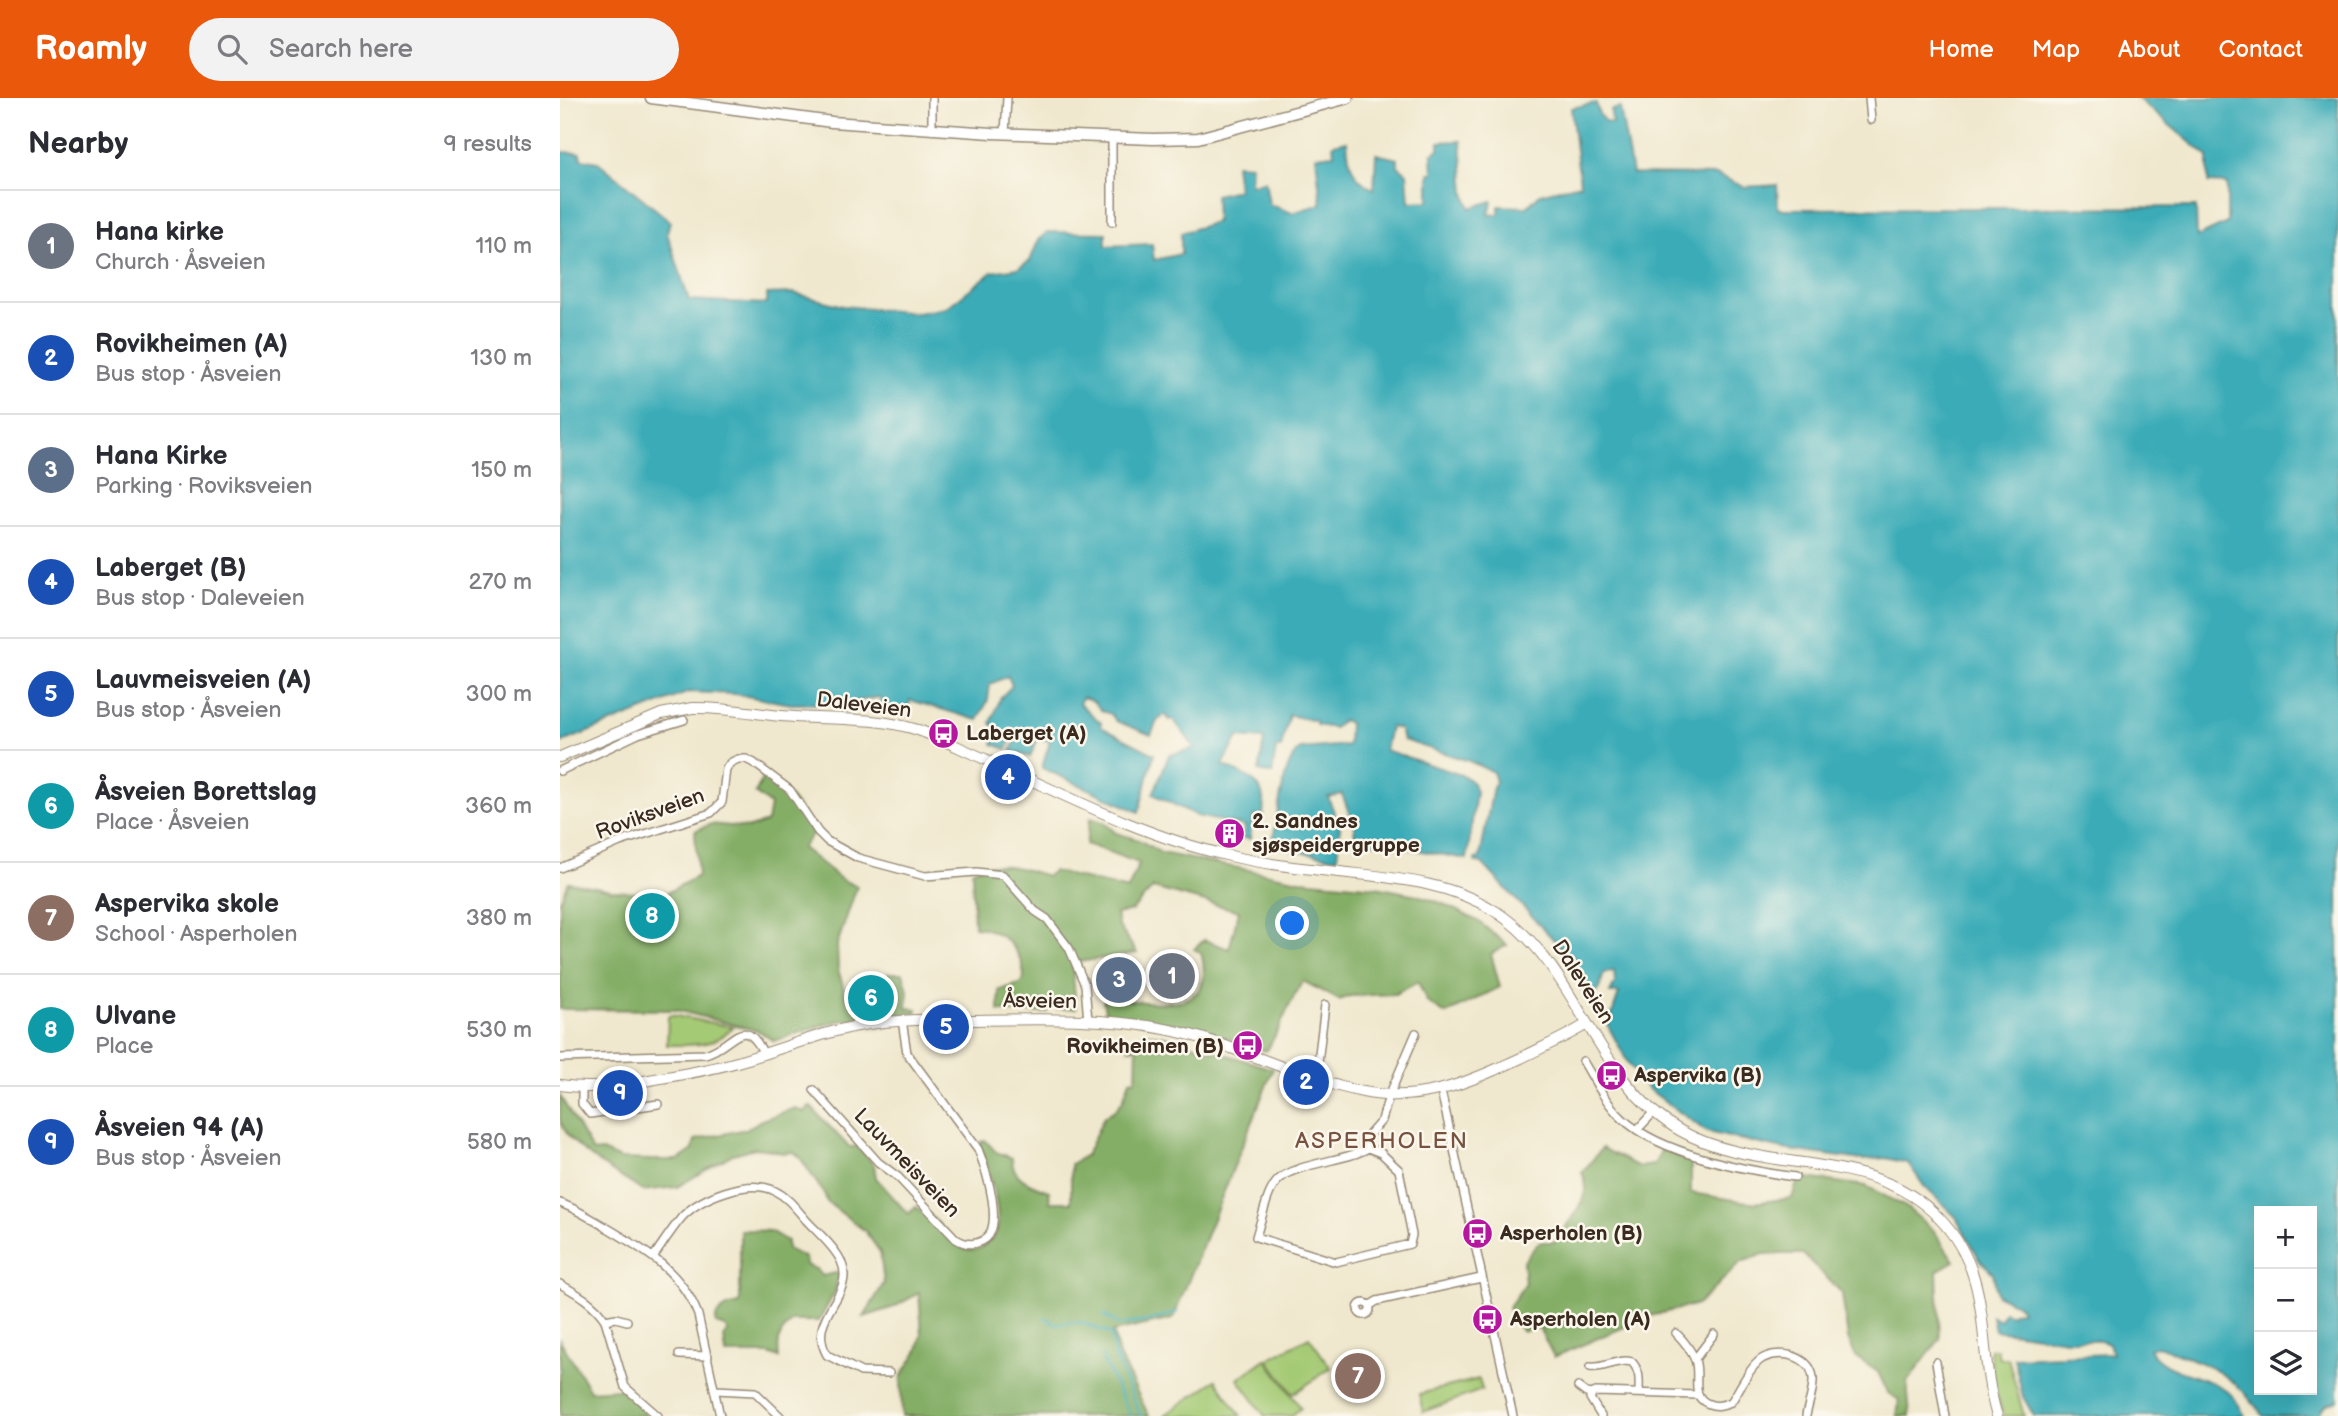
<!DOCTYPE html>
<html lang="en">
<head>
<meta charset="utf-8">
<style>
  body { margin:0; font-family:"Balsamiq Sans",sans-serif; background:#f2f2f3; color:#2b2b33 }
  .controls { position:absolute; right:21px; bottom:21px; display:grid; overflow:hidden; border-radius:0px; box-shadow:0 7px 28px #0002 }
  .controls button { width:63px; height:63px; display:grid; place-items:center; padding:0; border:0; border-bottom:2px solid #e1e1e2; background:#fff; color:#2b2b33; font:35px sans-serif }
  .you { position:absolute; left:733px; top:826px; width:24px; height:24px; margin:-18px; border:5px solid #fff; border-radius:50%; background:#1a73e8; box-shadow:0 0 0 10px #1a73e833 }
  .badge { display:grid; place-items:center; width:46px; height:46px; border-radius:50%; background:#ea580c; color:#fff; font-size:23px; font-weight:700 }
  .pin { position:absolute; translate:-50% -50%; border:4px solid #fff; box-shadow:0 2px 7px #0006 }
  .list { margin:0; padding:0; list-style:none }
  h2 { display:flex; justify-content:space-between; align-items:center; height:91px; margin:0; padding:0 28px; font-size:30px }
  h2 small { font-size:23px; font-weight:400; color:#7c7c81 }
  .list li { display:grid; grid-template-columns:46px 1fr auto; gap:21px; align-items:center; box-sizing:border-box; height:112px; padding:0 28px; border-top:2px solid #e1e1e2 }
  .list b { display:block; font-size:26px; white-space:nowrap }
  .list p { margin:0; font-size:23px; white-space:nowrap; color:#7c7c81 }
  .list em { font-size:23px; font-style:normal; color:#7c7c81 }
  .icon { flex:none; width:38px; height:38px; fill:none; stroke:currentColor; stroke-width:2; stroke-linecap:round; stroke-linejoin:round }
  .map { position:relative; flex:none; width:1778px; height:1318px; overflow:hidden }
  header { display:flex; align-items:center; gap:42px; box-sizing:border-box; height:98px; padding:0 35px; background:#ea580c; color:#fff }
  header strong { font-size:33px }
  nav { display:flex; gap:38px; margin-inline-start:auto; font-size:24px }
  .search { width:490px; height:63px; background:#f2f2f3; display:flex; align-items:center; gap:18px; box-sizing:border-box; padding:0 24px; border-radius:38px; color:#7c7c81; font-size:26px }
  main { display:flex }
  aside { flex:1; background:#fff }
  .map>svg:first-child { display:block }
</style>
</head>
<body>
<header>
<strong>Roamly</strong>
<div class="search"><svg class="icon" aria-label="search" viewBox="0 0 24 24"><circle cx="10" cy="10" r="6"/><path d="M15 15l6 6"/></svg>Search here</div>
<nav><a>Home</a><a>Map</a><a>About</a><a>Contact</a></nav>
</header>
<main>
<aside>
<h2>Nearby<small>9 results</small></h2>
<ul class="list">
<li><span class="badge" style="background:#6b7280">1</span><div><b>Hana kirke</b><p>Church · Åsveien</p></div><em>110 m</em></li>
<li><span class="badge" style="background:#1a4fb4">2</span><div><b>Rovikheimen (A)</b><p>Bus stop · Åsveien</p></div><em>130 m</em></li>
<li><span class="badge" style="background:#5c6f8a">3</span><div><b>Hana Kirke</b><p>Parking · Roviksveien</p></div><em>150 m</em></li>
<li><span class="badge" style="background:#1a4fb4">4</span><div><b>Laberget (B)</b><p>Bus stop · Daleveien</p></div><em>270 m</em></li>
<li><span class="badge" style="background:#1a4fb4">5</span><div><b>Lauvmeisveien (A)</b><p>Bus stop · Åsveien</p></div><em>300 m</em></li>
<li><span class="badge" style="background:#0f9aa8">6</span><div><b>Åsveien Borettslag</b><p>Place · Åsveien</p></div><em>360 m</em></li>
<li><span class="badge" style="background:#8d6e63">7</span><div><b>Aspervika skole</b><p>School · Asperholen</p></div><em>380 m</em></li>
<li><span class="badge" style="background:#0f9aa8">8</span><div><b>Ulvane</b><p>Place</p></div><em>530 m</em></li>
<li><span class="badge" style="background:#1a4fb4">9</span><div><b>Åsveien 94 (A)</b><p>Bus stop · Åsveien</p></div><em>580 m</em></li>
</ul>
</aside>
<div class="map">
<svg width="1778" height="1318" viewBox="0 0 1778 1318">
  <rect width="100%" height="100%" fill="#fbf7ec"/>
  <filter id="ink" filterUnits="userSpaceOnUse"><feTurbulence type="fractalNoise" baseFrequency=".0143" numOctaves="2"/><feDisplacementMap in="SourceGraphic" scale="14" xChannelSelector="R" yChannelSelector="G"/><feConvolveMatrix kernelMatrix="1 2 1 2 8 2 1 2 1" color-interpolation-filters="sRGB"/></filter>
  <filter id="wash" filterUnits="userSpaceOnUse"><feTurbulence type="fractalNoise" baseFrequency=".00686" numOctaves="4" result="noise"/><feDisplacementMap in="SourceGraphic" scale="28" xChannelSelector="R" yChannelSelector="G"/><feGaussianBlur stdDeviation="1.57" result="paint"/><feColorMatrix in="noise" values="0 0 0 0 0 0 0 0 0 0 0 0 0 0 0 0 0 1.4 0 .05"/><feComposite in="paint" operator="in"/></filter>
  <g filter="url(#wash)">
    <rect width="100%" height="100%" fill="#f0e8ce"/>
    <path fill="#a5ca75" stroke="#707a4a" stroke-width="2" d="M111,917L173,929C155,949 133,947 107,947L108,919Z
      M749,1239L771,1270L733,1296L708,1261Z
      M1430,1251H1437L1439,1261L1448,1260L1464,1318H1443L1433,1283Z
      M706,1261L741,1310L731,1318H705L678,1281Z
      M919,1281L922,1292L863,1314L859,1296Z
      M656,1282L681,1318H605V1317Z"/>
    <path fill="#84ae66" stroke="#606c42" stroke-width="2" d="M204,678C229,695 239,708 253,735L242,750L282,782L297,788L277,847L278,871L286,899L292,897C300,911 317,904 323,892C326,887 326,880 328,875H343L348,892L347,910L357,911L356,915L311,918L273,924L214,943L199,933L116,912L0,911V802L8,784L57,793L105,796L138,778L135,733L151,726L189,730L207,724L210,707L195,695Z
      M530,720L543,724L556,735L579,742L601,755L740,782L816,789L857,797L884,806L918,823L947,847L931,856L940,889L886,916L867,904L858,884L835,896L790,898L779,902L743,883C728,905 721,931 706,953L635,929L546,917L543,903L546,901C584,901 660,924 641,855L634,851L644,842L669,851L679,813L593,790L571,813L556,816L558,827L577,855L512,865L516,910L497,911L496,907L492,906L487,915L439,913V892L460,886L464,880C463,852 442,831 414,829L412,773C431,760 468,772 487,778L493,773L568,792L579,765L526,746Z
      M584,935L606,938L713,971L613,1221L553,1234L559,1258L589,1318H342L341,1279L358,1252L362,1237L359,1195L334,1209L304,1219L324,1185L320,1154L305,1133L267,1104L265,1097L239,1058L233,1054L222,1055L212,1052L195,1050L173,1056L117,1089L82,1093C59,1076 7,1051 0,1021C0,1014 0,1005 0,998L33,1054L42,1053L60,1061L92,1062H118L133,1052L135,1042L186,1031L202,1022L235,1010L244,1014L250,1008L287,1047L290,1049L298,1048L314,1067L316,1080L348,1116L356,1109C361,1115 364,1115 370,1118C382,1125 388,1143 400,1149C417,1159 438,1141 438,1124C438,1098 426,1070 419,1045L425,1042L436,1054L452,1060C451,1081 473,1087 489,1093L490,1104H511V1066L526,1057L544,1019L556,1011L563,1002L570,982L576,981L577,949L569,950Z
      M1042,1050L1079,1069L1094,1067L1102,1051L1131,1063V1095L1193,1105L1232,1100L1239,1079L1306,1088L1346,1109L1374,1133L1394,1163L1377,1173L1380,1241L1347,1284L1350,1318H1337L1339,1302L1328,1295L1318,1274L1296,1259L1288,1241L1282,1195L1243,1156H1204L1181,1164L1138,1206L1090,1218L994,1259L979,1230L962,1233L948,1210L965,1186L963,1164L979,1144H995C1006,1125 1036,1098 1022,1075Z
      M180,1132L210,1133L227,1143V1151L245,1160L246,1167L256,1171L262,1178L280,1174L275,1194L259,1223H232C219,1235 217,1242 219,1260L209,1256H166L164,1238L168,1234L165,1229L156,1226V1219C163,1209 169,1208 180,1206Z
      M0,1242L30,1293L59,1291L69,1298L88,1318H0Z"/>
    <path fill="#3bacb7" stroke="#3b6b6a" stroke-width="2" fill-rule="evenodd" d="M1577,0H1778V1302C1770,1305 1760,1307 1760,1318H1703C1675,1275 1644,1265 1598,1248L1589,1251C1604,1277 1643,1275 1666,1292C1673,1297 1681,1310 1685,1318H1474L1463,1299L1454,1260L1552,1256L1549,1245L1540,1242H1507L1435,1232L1432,1218L1440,1222L1444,1214L1451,1217L1453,1214L1461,1213L1457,1206L1437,1197L1433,1175L1420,1162L1396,1119L1364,1088L1348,1065L1325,1060L1303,1062L1223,1051L1147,1034L1087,990L1068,965L1048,928L1059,895H1050L1055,885L1054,873L1044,875L1039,891L1028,902L1014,875L1016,861L1007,856L922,765L915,764V761L920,760L933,689L936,684L933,674L909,663L843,642L840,631L830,629L825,652L904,678L913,685L916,694L907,761L795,741L794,728L782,696L768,699L780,729L777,760L712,748C717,725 722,661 741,651L788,647L789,625L783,622L774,630L756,627V623L729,617L721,650H716L712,676L699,673L704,641L678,639L663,667C690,681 707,682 703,717L693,718L690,741L683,740L685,728L637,718L593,696L609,657L635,650L613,621L609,622L605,616L597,623L591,637L556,623L551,616L542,613L533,603L523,599L519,605L541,625V629L594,656L579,714L482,670L490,643L478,640L470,659L451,653L456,640L448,634L446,637L452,640L447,651L433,646L436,631L431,625L441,599L452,588L448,578L430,586L428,602L418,622L350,602L347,617L321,610L320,599L286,605L231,606L175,596L129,594L0,645V54L20,55L21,61L38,64L110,123L107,135L129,202L207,206V196L233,195L283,208L357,215L386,210L432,174L458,170L470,163L478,143L487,134L546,135V148L592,146L594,162L621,156V135L656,124L655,97L678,92L675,66L691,67L690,87L705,83L709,106L732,115L761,106L756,58L774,56L773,46L787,43C788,65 793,82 814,91L816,56L838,61V68L847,75L849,104L869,103V75H873L872,56L879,51V44L901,43L905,95L910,110L932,103L929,117L939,116V108L967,109L980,96L1020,86L1011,10L1036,5L1039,16L1045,24L1052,25L1051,12L1060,10L1072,76L1157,77L1184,89L1217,87L1218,111L1636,109L1637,139L1667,125V86L1648,85V59ZM1699,1113H1752V1292H1699Z"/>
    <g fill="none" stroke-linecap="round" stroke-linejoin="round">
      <path stroke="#3bacb7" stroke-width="2.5" d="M544,1217L559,1227L589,1223L617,1214
        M485,1220L497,1226L520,1224L551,1236L555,1258L581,1318
        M541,1258L571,1318"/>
    </g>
  </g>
  <g filter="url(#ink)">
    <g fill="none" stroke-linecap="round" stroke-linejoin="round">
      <defs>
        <path id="street" d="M1309,0L1311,22
          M372,31V0
          M445,36L447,0
          M552,124V41
          M0,673L78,636L124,622
          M0,770L60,744L151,715L162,704L166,671L170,665L178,661H186L194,665L230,692L258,734L267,743L298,760L365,778L416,774L443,777L475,813L487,821L509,850L525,887L528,923
          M0,960L145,956C174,949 182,913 204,956
          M1023,963C1035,983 1046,1006 1063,1021C1101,1056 1185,1072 1235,1079
          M753,979L758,964L765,907
          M22,989V1006L30,1016L98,1006
          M254,992L318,1064L338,1079L396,1141C404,1146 412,1148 422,1143C446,1132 426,1072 418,1051L347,955L342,922
          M881,993L953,1318
          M1077,1032L1093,1015
          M808,1050L821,1055L839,1072L852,1137L850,1146L776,1164L696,1139C714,1078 709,1077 772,1062C784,1059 797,1057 808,1050Z
          M808,1050L807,1039L822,1022L829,998L856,935
          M0,1105C17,1111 33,1122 49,1131C86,1153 122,1174 138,1217L160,1318
          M94,1158C103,1145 112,1131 122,1119C141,1099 189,1080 215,1093C228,1099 237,1112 246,1122C257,1134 274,1148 281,1163C297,1198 245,1218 267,1257L301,1274L329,1275
          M0,1186C18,1196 34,1205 45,1222L65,1289L98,1318
          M798 1211a6 6 0 1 1 12 0a6 6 0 1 1-12 0Z
          M809,1208L817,1203L921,1180
          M45,1222L56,1220L67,1223
          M1116,1235C1124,1243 1131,1252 1135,1262C1141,1278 1129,1299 1149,1306C1157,1309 1163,1307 1171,1304C1180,1291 1187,1273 1199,1263C1215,1250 1251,1256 1253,1280C1254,1293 1248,1306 1246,1318
          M119,1257L148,1258
          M1135,1261L1154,1236
          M1376,1264L1385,1318
          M1030,1269C1045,1271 1057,1260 1072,1264C1081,1274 1079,1283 1079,1295
          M1018,1289L1026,1295L1032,1296
          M156,1292L195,1294L220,1318
          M1041,1318L1030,1300L1032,1296L1036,1294L1137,1297"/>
        <path id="secondary" d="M0,659L101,616L132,610C162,609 191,615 221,618C266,622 314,618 358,632C381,640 403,652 425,661C503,696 582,738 666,757C703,766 741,770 779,774C832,780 888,783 935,813C1019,867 1033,983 1121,1033C1201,1078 1312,1049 1379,1120C1436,1179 1415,1247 1437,1318
          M0,987C32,992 64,987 95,981C125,976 155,971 184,962C238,946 280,926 338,923C363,921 388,922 413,922C477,921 542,919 605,931C673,944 735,980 803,994C860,1006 910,984 961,960C983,949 1006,939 1027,926"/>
        <path id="primary" d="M91,0L272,24L432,35L593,41L638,40L788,0"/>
      </defs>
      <use href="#street" stroke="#968976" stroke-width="10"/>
      <use href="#secondary" stroke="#968976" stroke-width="12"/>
      <use href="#primary" stroke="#968976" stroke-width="13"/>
      <use href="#street" stroke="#fff" stroke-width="7"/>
      <use href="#secondary" stroke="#fff" stroke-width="10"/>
      <use href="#primary" stroke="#fff" stroke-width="10"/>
    </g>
  </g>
  <defs>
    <symbol id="bus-disc" viewBox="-11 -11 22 22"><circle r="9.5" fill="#b5179e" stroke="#fbf7ec"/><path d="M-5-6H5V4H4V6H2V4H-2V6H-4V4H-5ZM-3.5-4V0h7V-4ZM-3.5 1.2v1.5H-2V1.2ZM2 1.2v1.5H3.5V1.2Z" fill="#fff"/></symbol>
    <symbol id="building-disc" viewBox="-11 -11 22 22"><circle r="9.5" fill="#b5179e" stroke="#fbf7ec"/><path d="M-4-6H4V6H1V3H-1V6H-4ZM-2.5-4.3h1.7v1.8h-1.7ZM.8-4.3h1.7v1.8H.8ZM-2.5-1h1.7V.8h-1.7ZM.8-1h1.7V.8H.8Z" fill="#fff"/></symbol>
  </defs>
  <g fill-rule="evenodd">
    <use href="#bus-disc" x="366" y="618" width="35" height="35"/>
    <use href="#building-disc" x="652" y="718" width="35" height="35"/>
    <use href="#bus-disc" x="670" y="930" width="35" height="35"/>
    <use href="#bus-disc" x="1034" y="960" width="35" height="35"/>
    <use href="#bus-disc" x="900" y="1118" width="35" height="35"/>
    <use href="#bus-disc" x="910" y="1204" width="35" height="35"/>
  </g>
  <g text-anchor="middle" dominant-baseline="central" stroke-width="5" stroke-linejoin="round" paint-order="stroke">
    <g font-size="21" fill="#3b2a1e" stroke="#fbf7ec">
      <text transform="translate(304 607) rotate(7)">Daleveien</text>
      <text transform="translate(90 716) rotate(-20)">Roviksveien</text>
      <text transform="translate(1023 884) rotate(57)">Daleveien</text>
      <text transform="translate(480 903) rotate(1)">Åsveien</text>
      <text transform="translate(347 1065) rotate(46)">Lauvmeisveien</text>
    </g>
    <g font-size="21" font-weight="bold" fill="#3b2a1e" stroke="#fbf7ec" text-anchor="start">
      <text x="406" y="635">Laberget (A)</text>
      <text x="692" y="723">2. Sandnes<tspan x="692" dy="24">sjøspeidergruppe</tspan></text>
      <text x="664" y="948" text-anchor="end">Rovikheimen (B)</text>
      <text x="1074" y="977">Aspervika (B)</text>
      <text x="940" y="1135">Asperholen (B)</text>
      <text x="950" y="1221">Asperholen (A)</text>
    </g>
    <g font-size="23" letter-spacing="2" fill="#78523f" stroke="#fbf7ec">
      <text x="822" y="1043">ASPERHOLEN</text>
    </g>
  </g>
</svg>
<div class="controls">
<button>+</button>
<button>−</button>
<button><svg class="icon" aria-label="layers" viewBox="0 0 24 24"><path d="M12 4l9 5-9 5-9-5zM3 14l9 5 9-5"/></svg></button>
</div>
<div class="you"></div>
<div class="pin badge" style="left:612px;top:878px;background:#6b7280">1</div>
<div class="pin badge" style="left:746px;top:984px;background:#1a4fb4">2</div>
<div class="pin badge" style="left:559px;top:882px;background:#5c6f8a">3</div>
<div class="pin badge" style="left:448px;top:679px;background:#1a4fb4">4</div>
<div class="pin badge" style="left:386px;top:929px;background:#1a4fb4">5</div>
<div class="pin badge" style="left:311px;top:900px;background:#0f9aa8">6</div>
<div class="pin badge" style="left:798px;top:1278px;background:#8d6e63">7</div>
<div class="pin badge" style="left:92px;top:818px;background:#0f9aa8">8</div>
<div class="pin badge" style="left:60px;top:995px;background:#1a4fb4">9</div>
</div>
</main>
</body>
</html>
